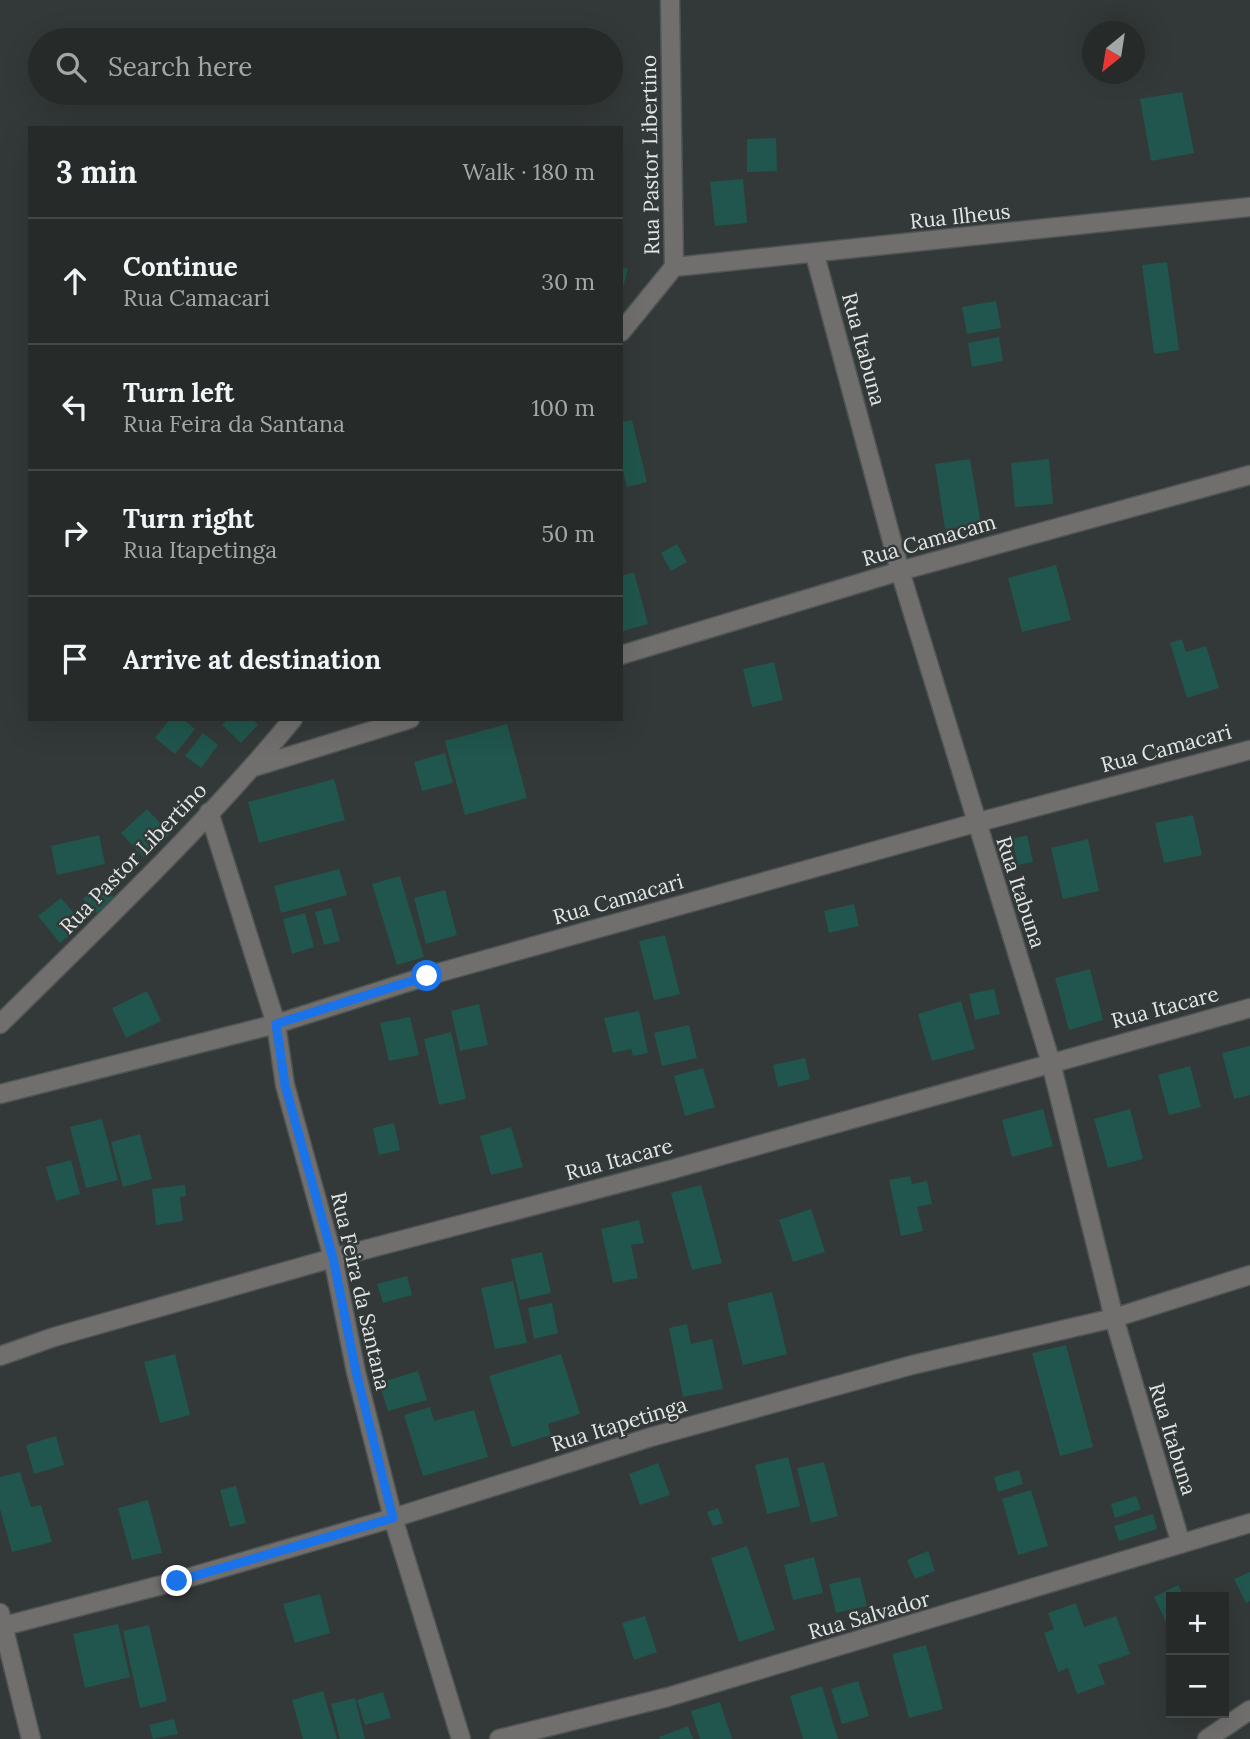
<!DOCTYPE html>
<html lang="en">
<head>
<meta charset="utf-8">
<style>
  body { margin:0; font-family:Lora,serif; background:#2e3332; color:#f1f3f6 }
  .controls { position:absolute; right:21px; bottom:21px; display:grid; overflow:hidden; border-radius:0px; box-shadow:0 7px 28px #0002 }
  .controls button { width:63px; height:63px; display:grid; place-items:center; padding:0; border:0; border-bottom:2px solid #424747; background:#262b2a; color:#f1f3f6; font:35px sans-serif }
  .compass { position:absolute; left:1082px; top:21px; width:63px; height:63px; border-radius:50%; background:#262b2a; box-shadow:0 7px 28px #0002; rotate:210deg }
  .stop { position:absolute; width:21px; height:21px; margin:-16px; border:5px solid #1a73e8; border-radius:50%; background:#fff }
  .stop.end { background:#1a73e8; border-color:#fff; box-shadow:0 2px 7px #0008 }
  .list { margin:0; padding:0; list-style:none }
  h2 { display:flex; justify-content:space-between; align-items:center; height:91px; margin:0; padding:0 28px; font-size:30px }
  h2 small { font-size:23px; font-weight:400; color:#a4a7a8 }
  .list li { display:grid; grid-template-columns:46px 1fr auto; gap:21px; align-items:center; box-sizing:border-box; height:126px; padding:0 28px; border-top:2px solid #424747 }
  .list b { display:block; font-size:26px; white-space:nowrap }
  .list p { margin:0; font-size:23px; white-space:nowrap; color:#a4a7a8 }
  .list em { font-size:23px; font-style:normal; color:#a4a7a8 }
  .icon { flex:none; width:38px; height:38px; fill:none; stroke:currentColor; stroke-width:2; stroke-linecap:round; stroke-linejoin:round }
  .map { position:relative; flex:none; width:1250px; height:1739px; overflow:hidden }
  .search { position:absolute; background:#262b2a; box-shadow:0 7px 28px #0002; left:28px; top:28px; width:595px; height:77px; display:flex; align-items:center; gap:18px; box-sizing:border-box; padding:0 24px; border-radius:38px; color:#a4a7a8; font-size:26px }
  .panel { position:absolute; background:#262b2a; box-shadow:0 7px 28px #0002; left:28px; top:126px; width:595px; height:595px; border-radius:0px }
  .map>svg:first-child { display:block }
</style>
</head>
<body>
<div class="map">
<svg width="1250" height="1739" viewBox="0 0 1250 1739">
  <rect width="100%" height="100%" fill="#333938"/>
  <path fill="#20564d" d="M1182,92L1194,153L1151,161L1140,99Z
    M776,138L777,171L747,172V139Z
    M743,179L747,223L715,226L710,182Z
    M1167,262L1179,350L1154,354L1142,265Z
    M621,267L628,269L622,291H621Z
    M996,301L1001,328L967,334L962,307Z
    M999,337L1003,361L972,367L968,343Z
    M632,420L647,482L627,487L621,462V422Z
    M970,459L981,524L945,529L935,464Z
    M1049,459L1053,504L1015,507L1011,463Z
    M677,544L687,562L671,571L661,553Z
    M1056,565L1071,620L1022,632L1008,578Z
    M634,572L648,624L623,631L621,576Z
    M1182,639L1186,652L1206,646L1219,688L1187,698L1170,643Z
    M774,662L783,700L752,707L743,669Z
    M170,719H183L195,729L175,754L155,738Z
    M228,719H252L258,725L241,743L222,725Z
    M507,724L527,798L465,815L445,741Z
    M203,733L218,745L201,768L185,756Z
    M445,753L453,783L422,791L414,762Z
    M334,779L345,820L259,843L248,802Z
    M147,809L170,834L144,858L121,833Z
    M1193,815L1202,855L1164,863L1155,823Z
    M99,835L105,864L57,875L51,846Z
    M1027,835L1033,862L1018,865L1012,839Z
    M1088,839L1099,891L1063,899L1051,848Z
    M339,869L347,895L281,913L274,886Z
    M400,876L424,957L397,965L372,884Z
    M100,883L114,897L97,913L83,899Z
    M445,890L457,935L426,944L414,898Z
    M61,898L83,924L60,943L38,916Z
    M854,904L859,926L829,933L824,911Z
    M331,908L340,941L324,945L315,912Z
    M305,913L314,947L292,954L283,919Z
    M665,935L680,994L654,1000L639,941Z
    M1090,969L1103,1020L1069,1030L1055,978Z
    M994,989L1000,1014L975,1020L969,994Z
    M147,991L161,1021L126,1038L112,1008Z
    M961,1001L975,1049L932,1061L918,1014Z
    M479,1004L488,1045L460,1051L451,1011Z
    M639,1011L648,1053L633,1056L631,1049L613,1053L604,1018Z
    M410,1017L419,1055L389,1061L380,1023Z
    M689,1025L697,1058L662,1066L654,1033Z
    M451,1032L466,1099L439,1105L424,1039Z
    M1250,1046V1095L1234,1099L1222,1053Z
    M805,1058L810,1079L778,1087L773,1065Z
    M1190,1066L1201,1107L1169,1115L1158,1075Z
    M703,1068L715,1107L685,1116L674,1076Z
    M1043,1109L1053,1146L1012,1157L1002,1120Z
    M1130,1109L1143,1159L1108,1168L1094,1119Z
    M102,1119L118,1180L86,1188L70,1127Z
    M394,1123L400,1150L379,1155L373,1128Z
    M511,1127L523,1167L491,1175L480,1136Z
    M140,1134L152,1179L123,1187L111,1142Z
    M71,1160L80,1194L56,1201L46,1167Z
    M910,1176L912,1184L927,1181L932,1204L917,1207L923,1231L901,1236L889,1180Z
    M185,1185L186,1196L180,1197L183,1221L156,1225L152,1189Z
    M701,1185L722,1263L692,1270L671,1193Z
    M811,1209L825,1252L793,1262L779,1220Z
    M639,1220L644,1243L631,1245L638,1278L613,1283L601,1229Z
    M542,1252L551,1293L520,1300L511,1259Z
    M407,1276L412,1295L383,1303L377,1284Z
    M513,1281L527,1343L495,1349L481,1288Z
    M772,1292L787,1354L743,1365L727,1303Z
    M552,1303L558,1333L534,1339L528,1308Z
    M687,1324L691,1344L712,1339L723,1389L683,1397L669,1328Z
    M1066,1345L1093,1447L1060,1456L1032,1353Z
    M175,1354L190,1415L160,1423L144,1362Z
    M561,1354L580,1414L548,1424L551,1435L512,1447L489,1376Z
    M418,1371L427,1400L388,1411L379,1383Z
    M430,1407L434,1421L474,1410L488,1457L423,1476L404,1415Z
    M56,1436L64,1465L34,1474L26,1445Z
    M788,1457L800,1506L767,1514L755,1465Z
    M824,1462L838,1516L811,1523L797,1468Z
    M658,1463L670,1495L640,1505L629,1474Z
    M1019,1470L1023,1484L998,1492L994,1477Z
    M20,1472L31,1507L41,1505L52,1542L12,1552L0,1509V1477Z
    M236,1486L246,1523L230,1527L220,1490Z
    M1031,1490L1048,1546L1018,1555L1002,1499Z
    M1136,1496L1141,1509L1115,1518L1111,1504Z
    M148,1500L162,1553L132,1560L118,1508Z
    M718,1508L723,1523L713,1526L707,1512Z
    M1153,1514L1157,1529L1119,1541L1114,1526Z
    M747,1546L775,1630L739,1642L711,1558Z
    M928,1551L935,1571L915,1579L907,1560Z
    M814,1557L823,1593L793,1600L784,1565Z
    M1250,1572V1601L1246,1603L1234,1579Z
    M860,1577L867,1606L836,1613L829,1584Z
    M1178,1585L1184,1597H1171V1632L1154,1597Z
    M320,1594L330,1633L295,1643L283,1604Z
    M1076,1603L1084,1627L1116,1616L1130,1654L1098,1665L1105,1684L1077,1694L1068,1668L1058,1672L1044,1633L1054,1629L1048,1613Z
    M645,1616L657,1652L634,1660L622,1623Z
    M118,1624L130,1677L85,1688L73,1634Z
    M149,1625L167,1701L140,1708L123,1631Z
    M926,1645L943,1709L909,1718L892,1654Z
    M858,1681L869,1716L842,1724L831,1689Z
    M822,1686L838,1739H803L790,1696Z
    M323,1691L337,1739H303L292,1700Z
    M383,1692L391,1718L365,1725L357,1700Z
    M355,1698L365,1739H340L331,1704Z
    M720,1702L732,1739H700L691,1711Z
    M174,1719L178,1734L153,1739L149,1725Z
    M688,1726L693,1739H660L659,1737Z"/>
  <g fill="none" stroke-linecap="round" stroke-linejoin="round">
    <defs>
      <path id="street" d="M815,255L900,571L1051,1063L1114,1318L1181,1544
        M674,267L1250,207
        M621,332L674,267L670,0
        M621,655L900,571L1250,475
        M254,767L410,719
        M209,812L276,1024L285,1085L333,1258L356,1372L393,1518L461,1739
        M0,1024C100,925 203,828 293,719
        M0,1094L276,1024L427,976L975,823L1250,750
        M0,1356L54,1337L333,1258L666,1171L1250,1008
        M0,1613L31,1739
        M0,1627L177,1581L393,1518L651,1437L912,1365L1114,1318L1250,1275
        M499,1739L668,1697L1250,1523
        M1207,1739L1250,1710"/>
    </defs>
    <use href="#street" stroke="#4f5554" stroke-width="21"/>
    <use href="#street" stroke="#716e6e" stroke-width="18"/>
  </g>
  <g fill="none" stroke-linecap="round" stroke-linejoin="round">
    <path stroke="#1a73e8" stroke-width="9" d="M177,1581L393,1518L356,1372L333,1258L285,1085L276,1024L427,976"/>
  </g>
  <g text-anchor="middle" dominant-baseline="central" stroke-width="5" stroke-linejoin="round" paint-order="stroke">
    <g font-size="21" fill="#e1e5e4" stroke="#333938">
      <text transform="translate(650 155) rotate(-91)">Rua Pastor Libertino</text>
      <text transform="translate(960 216) rotate(-6)">Rua Ilheus</text>
      <text transform="translate(864 349) rotate(75)">Rua Itabuna</text>
      <text transform="translate(929 540) rotate(-16)">Rua Camacam</text>
      <text transform="translate(1166 748) rotate(-15)">Rua Camacari</text>
      <text transform="translate(133 858) rotate(-46)">Rua Pastor Libertino</text>
      <text transform="translate(1021 892) rotate(72)">Rua Itabuna</text>
      <text transform="translate(618 899) rotate(-16)">Rua Camacari</text>
      <text transform="translate(1165 1007) rotate(-15)">Rua Itacare</text>
      <text transform="translate(619 1159) rotate(-15)">Rua Itacare</text>
      <text transform="translate(361 1291) rotate(77)">Rua Feira da Santana</text>
      <text transform="translate(619 1424) rotate(-17)">Rua Itapetinga</text>
      <text transform="translate(1173 1439) rotate(73)">Rua Itabuna</text>
      <text transform="translate(869 1615) rotate(-16)">Rua Salvador</text>
    </g>
  </g>
</svg>
<div class="controls">
<button>+</button>
<button>−</button>
</div>
<svg class="compass" viewBox="-18 -18 36 36"><path d="M0-13l5 13h-10z" fill="#e53935"/><path d="M0 13l5-13h-10z" fill="#a4a7a8"/></svg>
<div class="stop" style="left:427px;top:976px"></div>
<div class="stop end" style="left:177px;top:1581px"></div>
<div class="search"><svg class="icon" aria-label="search" viewBox="0 0 24 24"><circle cx="10" cy="10" r="6"/><path d="M15 15l6 6"/></svg>Search here</div>
<section class="panel">
<h2>3 min<small>Walk · 180 m</small></h2>
<ul class="list">
<li><svg class="icon" aria-label="ahead" viewBox="0 0 24 24"><path d="M12 20V5M6 11l6-6 6 6"/></svg><div><b>Continue</b><p>Rua Camacari</p></div><em>30 m</em></li>
<li><svg class="icon" aria-label="left" viewBox="0 0 24 24"><path d="M17 20v-9H6M10 6l-5 5 5 5"/></svg><div><b>Turn left</b><p>Rua Feira da Santana</p></div><em>100 m</em></li>
<li><svg class="icon" aria-label="right" viewBox="0 0 24 24"><path d="M7 20v-9h11M14 6l5 5-5 5"/></svg><div><b>Turn right</b><p>Rua Itapetinga</p></div><em>50 m</em></li>
<li><svg class="icon" aria-label="arrive" viewBox="0 0 24 24"><path d="M6 21V4h12l-3 4 3 4H6"/></svg><div><b>Arrive at destination</b></div></li>
</ul>
</section>
</div>
</body>
</html>
